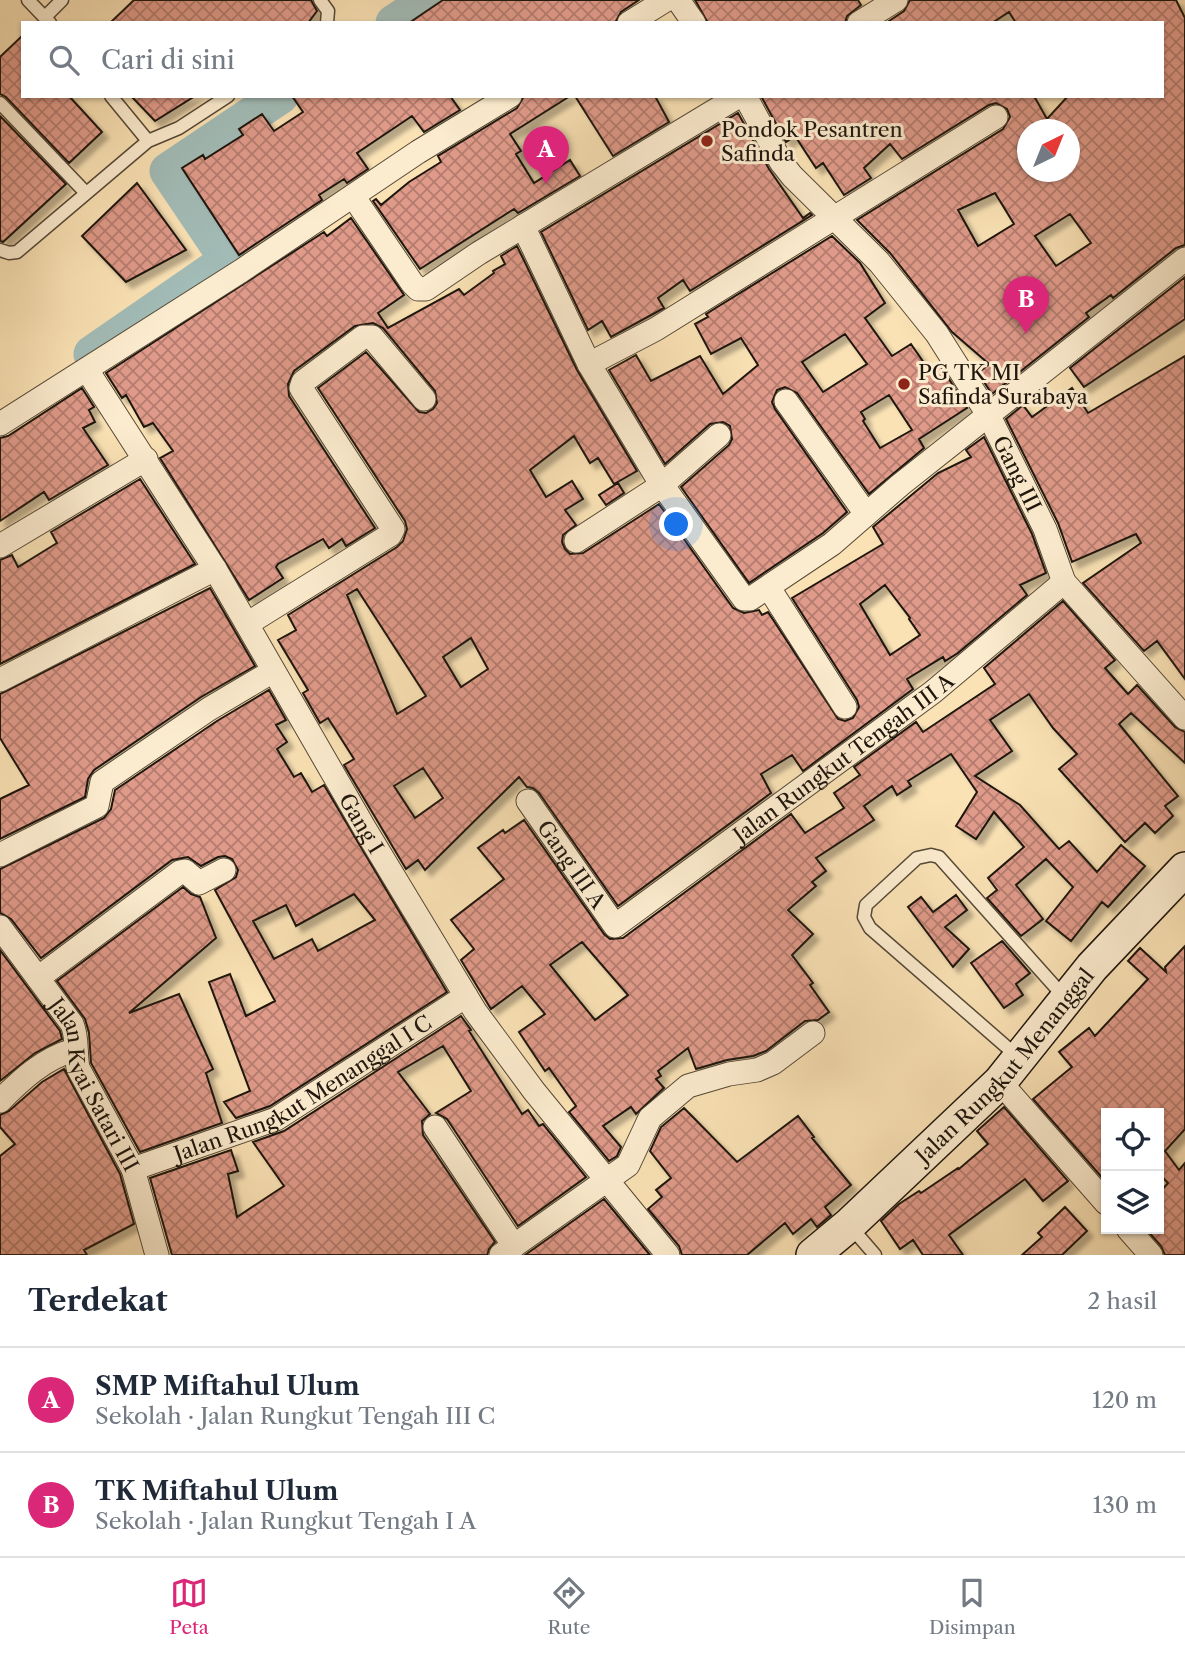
<!DOCTYPE html>
<html lang="id">
<head>
<meta charset="utf-8">
<style>
  body { margin:0; font-family:"Libre Caslon Text",serif; background:#f6f6f7; color:#1f2937 }
  .controls { position:absolute; right:21px; bottom:21px; display:grid; overflow:hidden; border-radius:0px; box-shadow:0 2px 5px #0004 }
  .controls button { width:63px; height:63px; display:grid; place-items:center; padding:0; border:0; border-bottom:2px solid #e0e1e3; background:#fff; color:#1f2937; font:35px sans-serif }
  .compass { position:absolute; left:1017px; top:119px; width:63px; height:63px; border-radius:50%; background:#fff; box-shadow:0 2px 5px #0004; rotate:43deg }
  .you { position:absolute; left:677px; top:525px; width:24px; height:24px; margin:-18px; border:5px solid #fff; border-radius:50%; background:#1a73e8; box-shadow:0 0 0 10px #1a73e833 }
  .badge { display:grid; place-items:center; width:46px; height:46px; border-radius:50%; background:#db2777; color:#fff; font-size:23px; font-weight:700 }
  .pin { position:absolute; translate:-50% -58px; filter:drop-shadow(0 2px 4px #0008) }
  .pin::after { content:''; position:absolute; top:37px; width:24px; height:21px; background:inherit; clip-path:polygon(0 0,100% 0,50% 100%) }
  .list { margin:0; padding:0; list-style:none }
  h2 { display:flex; justify-content:space-between; align-items:center; height:91px; margin:0; padding:0 28px; font-size:30px }
  h2 small { font-size:23px; font-weight:400; color:#747a83 }
  .list li { display:grid; grid-template-columns:46px 1fr auto; gap:21px; align-items:center; box-sizing:border-box; height:105px; padding:0 28px; border-top:2px solid #e0e1e3 }
  .list b { display:block; font-size:26px; white-space:nowrap }
  .list p { margin:0; font-size:23px; white-space:nowrap; color:#747a83 }
  .list em { font-size:23px; font-style:normal; color:#747a83 }
  .icon { flex:none; width:38px; height:38px; fill:none; stroke:currentColor; stroke-width:2; stroke-linecap:round; stroke-linejoin:round }
  .map { position:relative; flex:none; width:1185px; height:1255px; overflow:hidden }
  .search { position:absolute; background:#fff; box-shadow:0 2px 5px #0004; left:21px; right:21px; top:21px; height:77px; display:flex; align-items:center; gap:18px; box-sizing:border-box; padding:0 24px; border-radius:0px; color:#747a83; font-size:26px }
  .sheet { height:301px; background:#fff }
  nav { display:flex; justify-content:space-around; align-items:center; box-sizing:border-box; height:98px; border-top:2px solid #e0e1e3; background:#fff; font-size:19px; color:#747a83 }
  nav a { display:grid; justify-items:center; gap:4px }
  nav .on { color:#db2777 }
  .map>svg:first-child { display:block }
</style>
</head>
<body>
<div class="map">
<svg width="1185" height="1255" viewBox="0 0 1185 1255">
  <defs>
    <pattern id="building-cross-hatch" width="8" height="8" patternUnits="userSpaceOnUse" patternTransform="scale(1.75)"><rect width="8" height="8" fill="#df9a89"/><path d="M0 0l8 8M0 8l8-8" fill="none" stroke="#b47c6e"/></pattern>
    <filter id="shadow"><feDropShadow dx="6" dy="6" stdDeviation="2" flood-color="#0004"/></filter>
  </defs>
  <rect width="100%" height="100%" fill="#fae2b5"/>
  <filter id="stains"><feTurbulence type="fractalNoise" baseFrequency=".00286" numOctaves="4"/><feColorMatrix values="0 0 0 0 .2 0 0 0 0 .09 0 0 0 0 .02 0 0 0 .5 -.17"/></filter>
  <radialGradient id="worn" r=".72"><stop offset=".6" stop-color="#630" stop-opacity="0"/><stop offset="1" stop-color="#630" stop-opacity=".3"/></radialGradient>
  <g fill="none" stroke-linecap="round" stroke-linejoin="round">
    <path stroke="#a2bcb7" stroke-width="37" d="M394,23L429,0
      M92,354L228,260L168,171L280,96"/>
  </g>
  <path fill="url(#building-cross-hatch)" stroke="#1e150d" stroke-width="2" fill-rule="evenodd" filter="url(#shadow)" d="M134,0H311L317,11L308,23H110Z
    M443,0H639L621,12L615,23H409Z
    M695,0H858L861,5L847,16L845,23H708Z
    M910,0H1176L1185,18V245L1176,248L1113,298L1111,295L1086,313L1089,317L992,394L978,373L989,364L952,332L890,253L857,220L1003,129L1010,117L1007,109L996,103L989,105L902,159L890,144L864,168L871,178L844,195L823,163L816,168L795,136L786,142L761,96H1034L1047,119L1068,96H1162V23H1016L1009,12L992,23H886L904,11ZM1027,130H1069V172H1027ZM995,193L1014,224L978,246L958,210ZM1070,214L1091,243L1056,266L1035,236Z
    M23,35V96H69L102,132L69,163L6,97L0,94V57Z
    M131,96H195L155,121Z
    M292,96H450L460,110L424,132L412,116L357,153L368,169L347,183L344,179L319,195L322,200L239,255L182,168L203,155L205,159L243,135L239,129L262,114L274,131L303,112Z
    M524,96H570L510,134L521,151L516,154L534,183L570,160L580,176L518,213L514,209L420,269L373,201L376,199L381,205L409,182L441,162L438,156L517,108Z
    M575,96H655L669,122L613,156Z
    M738,113L769,169L803,218L810,213L812,215L690,291L683,280L658,298L664,308L611,337L602,321L588,330L541,232Z
    M0,116L66,184L3,242L0,241Z
    M137,183L186,250L126,282L82,236Z
    M351,218L404,295L378,313L388,328L459,289L464,295L494,273L493,271L505,264L501,256L517,246L577,370L637,471L614,484L598,458L590,463L574,436L530,470L546,497L572,481L583,499L565,510L576,525L563,535L562,542L565,549L570,554L583,553L659,504L733,608L744,613L759,610L762,615L768,612L838,719L845,721L853,718L859,707L857,700L792,598L883,544L873,527L938,473L971,457L966,450L984,437L1032,534L1046,573L1020,585L1027,595L958,653L945,661L943,657L907,679L913,689L803,771L792,755L761,774L771,793L618,906L539,793L533,788L527,787L519,777L425,870L418,860L406,869L344,765L354,759L328,718L320,723L303,693L308,690L278,640L296,630L288,615L397,547L403,541L407,529L405,521L318,388L366,352L419,412L426,413L433,409L437,403L435,391L383,328L373,323L355,326L294,371L288,384L289,396L375,528L346,546L342,539L329,548L323,539L278,564L276,567L283,578L249,600L160,458L173,451L153,423L144,427L126,395L122,398L106,373L324,232L327,236ZM885,585L910,618L909,619L920,635L890,655L860,604ZM357,589L426,696L397,714L347,595ZM471,638L488,669L461,687L443,657ZM423,768L443,798L415,818L394,786Z
    M832,236L860,263L885,303L865,318L892,356L911,344L929,370L939,363L967,408L919,439L924,448L869,494L797,393L785,387L777,390L772,402L775,409L847,512L823,533L749,583L681,487L729,445L732,439L730,426L723,422L710,424L665,464L609,370L636,355L651,381L700,356L723,394L758,365L741,338L711,354L695,324L708,317L706,314ZM845,334L867,364L823,392L802,362ZM889,395L912,430L880,448L863,421L865,419L861,412Z
    M1185,277V319L1084,387L1070,368Z
    M1185,356V679L1157,641L1144,651L1083,583L1141,543L1136,534L1072,562L1058,523L1006,419L1023,405L1032,417L1072,388L1088,413Z
    M82,388L94,407L89,410L95,422L83,428L108,465L49,500L44,492L0,521V438L8,436Z
    M140,479L195,564L0,664V560L12,555L18,567L57,543L51,532Z
    M618,483L624,493L606,505L599,495Z
    M210,588L255,666L201,697L94,770L88,779L85,797L0,839V799L29,785L0,738V694Z
    M1063,601L1115,660L1105,668L1128,694L1137,685L1175,727L1185,732V763L1131,713L1119,724L1178,796L1165,806L1173,816L1155,833L1145,823L1125,842L1059,769L1077,754L1053,728L1029,694L990,720L1012,751L975,776L1020,805L1059,849L1069,841L1097,872L1121,845L1145,866L1108,907L1102,902L1071,941L1046,921L1073,887L1046,859L1016,885L1043,919L1021,936L987,898L997,890L988,878L1024,847L994,812L976,839L956,826L977,792L951,754L908,781L911,786L897,795L892,786L864,806L874,820L816,858L826,871L812,882L816,886L788,910L813,934L792,955L813,983L810,985L829,1012L818,1020L805,1021L766,1051L753,1056L727,1060L696,1069L688,1048L658,1071L661,1076L656,1079L664,1088L636,1114L631,1107L603,1126L621,1147L617,1156L609,1161L569,1112L576,1106L549,1068L545,1071L519,1032L545,1014L522,986L491,1009L461,960L474,949L451,920L504,879L478,848L503,830L505,833L524,820L604,934L610,939L623,938L791,814L805,833L844,808L834,793L860,775L854,767L916,722L923,732L995,684L984,668ZM582,942L628,995L595,1020L550,965Z
    M269,690L286,720L276,725L287,742L277,749L294,777L301,773L312,792L324,785L447,992L270,1106L236,1118L224,1102L250,1091L209,982L230,974L246,1016L275,1001L215,890L236,877L238,870L232,859L225,856L218,857L201,866L188,857L172,860L41,958L11,919L0,913V869L104,818L111,809L115,790L217,721ZM354,894L375,920L318,951L312,939L274,959L253,921L286,905L296,926Z
    M183,887L191,894L200,897L216,938L129,1013L179,994L213,1069L206,1073L222,1123L140,1152L91,1063L89,1033L85,1019L57,981Z
    M956,895L967,910L945,927L969,949L953,967L908,907L921,897L933,912Z
    M1002,941L1030,973L1016,984L1023,995L1004,1008L971,963Z
    M1185,946V1129L1165,1151L1179,1170L1185,1163V1255H1165L1161,1246L1146,1229H1159V1193L1168,1183L1159,1174V1113H1106V1182L1033,1099L1072,1067L1059,1052L1089,1028L1095,1036L1148,979L1128,961L1140,948L1166,972L1165,967Z
    M0,950L60,1031L62,1039L35,1053L0,1081Z
    M461,1016L471,1030L469,1031L522,1114L528,1110L539,1126L543,1124L586,1177L518,1226L447,1119L436,1113L471,1091L443,1046L398,1072L430,1114L422,1121L423,1135L495,1242L489,1249L487,1255H172L150,1178L231,1150L238,1171L228,1174L237,1217L284,1186L253,1142L284,1131Z
    M64,1069L120,1174L134,1224L84,1250L87,1255H0V1156L15,1144L0,1127V1115L9,1111L42,1082Z
    M1004,1107L1068,1181L1043,1201L1025,1179L949,1235L963,1255H923L913,1240L900,1249L881,1221L899,1204L919,1191L921,1193L958,1168L959,1169L988,1144L977,1131Z
    M684,1108L737,1162L798,1116L814,1137L812,1138L851,1185L825,1207L831,1215L817,1227L811,1219L793,1234L785,1223L747,1255H682L679,1246L648,1209L662,1197L656,1190L671,1178L650,1151L661,1127Z
    M604,1199L650,1255H525Z
    M1065,1207L1087,1231L1062,1255H1022L1042,1237L1038,1233Z"/>
  <g fill="none" stroke-linecap="round" stroke-linejoin="round">
    <defs>
      <path id="service" d="M28,0L50,23
        M320,0L328,11L327,23
        M45,17L62,0
        M111,96L148,141
        M0,103L86,193
        M0,250L9,253L17,252L148,141L179,128L228,96
        M1017,1056L870,928L864,917L866,905L917,858L931,855L939,857L1066,999
        M850,1226L875,1255"/>
      <g id="minor">
        <path d="M678,0L694,23"/>
        <path d="M629,23L666,0"/>
        <path d="M859,23L896,0"/>
        <path id="s1" d="M745,96L781,162L792,176L879,262L937,334L989,416L1045,529L1064,582L1185,718"/>
        <path d="M353,196L412,283L418,289H426L479,253L739,96"/>
        <path d="M523,226L589,364L658,479L744,599H750L832,544L900,485L1185,259"/>
        <path d="M589,364L656,329L996,117"/>
        <path id="s2" d="M87,370L215,569L365,829L475,1011L534,1091L668,1255"/>
        <path d="M786,401L866,514"/>
        <path d="M0,424L241,271L418,152L510,96"/>
        <path d="M576,541L662,485L719,435"/>
        <path d="M0,546L146,459"/>
        <path d="M769,588L845,707"/>
        <path d="M247,624L390,535L393,529L301,388L303,382L363,337H372L424,399"/>
        <path d="M0,680L215,569"/>
        <path id="s3" d="M528,801L615,926L933,692L1064,582"/>
        <path d="M0,855L97,806L102,782L209,709L273,671"/>
        <path id="s4" d="M0,927L72,1024C78,1038 75,1052 78,1068L133,1169L157,1255"/>
        <path d="M38,978L180,872L185,871L199,883L224,870"/>
        <path d="M1000,1082L1106,1203"/>
        <path d="M0,1101C21,1080 44,1058 74,1050"/>
        <path d="M435,1127L514,1246"/>
        <path id="s5" d="M133,1169L276,1119L466,996"/>
        <path d="M1128,1229L1151,1255"/>
        <path d="M501,1255L628,1165L650,1118L688,1086L729,1074L757,1070L773,1063L813,1033"/>
      </g>
      <g id="secondary">
        <path id="s6" d="M813,1255L849,1225L1000,1082L1092,967L1185,869"/>
      </g>
    </defs>
    <use href="#service" stroke="#554837" stroke-width="15"/>
    <use href="#minor" stroke="#554837" stroke-width="25"/>
    <use href="#secondary" stroke="#1e150d" stroke-width="36"/>
    <use href="#service" stroke="#fceccf" stroke-width="12"/>
    <use href="#minor" stroke="#fceccf" stroke-width="23"/>
    <use href="#secondary" stroke="#fceccf" stroke-width="33"/>
  </g>
  <g fill="#8f2418" stroke="#fceccf" stroke-width="2.5">
    <circle cx="707" cy="141" r="7"/>
    <circle cx="904" cy="384" r="7"/>
  </g>
  <g text-anchor="middle" dominant-baseline="central" stroke-width="6" stroke-linejoin="round" paint-order="stroke">
    <g font-size="21" fill="#1e150d" stroke="#fceccf" text-anchor="start">
      <text x="721" y="129">Pondok Pesantren<tspan x="721" dy="24">Safinda</tspan></text>
      <text x="918" y="372">PG TK MI<tspan x="918" dy="24">Safinda Surabaya</tspan></text>
    </g>
    <g font-size="21" fill="#1e150d" stroke="#fceccf">
      <text stroke="none"><textPath href="#s1" startOffset="469">Gang III</textPath></text>
      <text stroke="none"><textPath href="#s3" startOffset="436">Jalan Rungkut Tengah III A</textPath></text>
      <text stroke="none"><textPath href="#s2" startOffset="530">Gang I</textPath></text>
      <text stroke="none"><textPath href="#s3" startOffset="77">Gang III A</textPath></text>
      <text stroke="none"><textPath href="#s6" startOffset="270">Jalan Rungkut Menanggal</textPath></text>
      <text stroke="none"><textPath href="#s4" startOffset="186">Jalan Kyai Satari III</textPath></text>
      <text stroke="none"><textPath href="#s5" startOffset="189">Jalan Rungkut Menanggal I C</textPath></text>
    </g>
  </g>
  <rect width="100%" height="100%" filter="url(#stains)"/>
  <rect width="100%" height="100%" fill="url(#worn)"/>
</svg>
<div class="controls">
<button><svg class="icon" aria-label="locate" viewBox="0 0 24 24"><circle cx="12" cy="12" r="6"/><path d="M12 2v4M12 18v4M2 12h4M18 12h4"/></svg></button>
<button><svg class="icon" aria-label="layers" viewBox="0 0 24 24"><path d="M12 4l9 5-9 5-9-5zM3 14l9 5 9-5"/></svg></button>
</div>
<svg class="compass" viewBox="-18 -18 36 36"><path d="M0-13l5 13h-10z" fill="#e53935"/><path d="M0 13l5-13h-10z" fill="#747a83"/></svg>
<div class="you"></div>
<div class="pin badge" style="left:546px;top:184px">A</div>
<div class="pin badge" style="left:1026px;top:334px">B</div>
<div class="search"><svg class="icon" aria-label="search" viewBox="0 0 24 24"><circle cx="10" cy="10" r="6"/><path d="M15 15l6 6"/></svg>Cari di sini</div>
</div>
<section class="sheet">
<h2>Terdekat<small>2 hasil</small></h2>
<ul class="list">
<li><span class="badge">A</span><div><b>SMP Miftahul Ulum</b><p>Sekolah · Jalan Rungkut Tengah III C</p></div><em>120 m</em></li>
<li><span class="badge">B</span><div><b>TK Miftahul Ulum</b><p>Sekolah · Jalan Rungkut Tengah I A</p></div><em>130 m</em></li>
</ul>
</section>
<nav>
<a class="on"><svg class="icon" aria-label="map" viewBox="0 0 24 24"><path d="M3 6l6-2 6 2 6-2v14l-6 2-6-2-6 2zM9 4v14M15 6v14"/></svg>Peta</a>
<a><svg class="icon" aria-label="directions" viewBox="0 0 24 24"><path d="M12 3l9 9-9 9-9-9zM9 14v-3h6M13 9l2 2-2 2"/></svg>Rute</a>
<a><svg class="icon" aria-label="saved" viewBox="0 0 24 24"><path d="M7 4h10v16l-5-4-5 4z"/></svg>Disimpan</a>
</nav>
</body>
</html>
